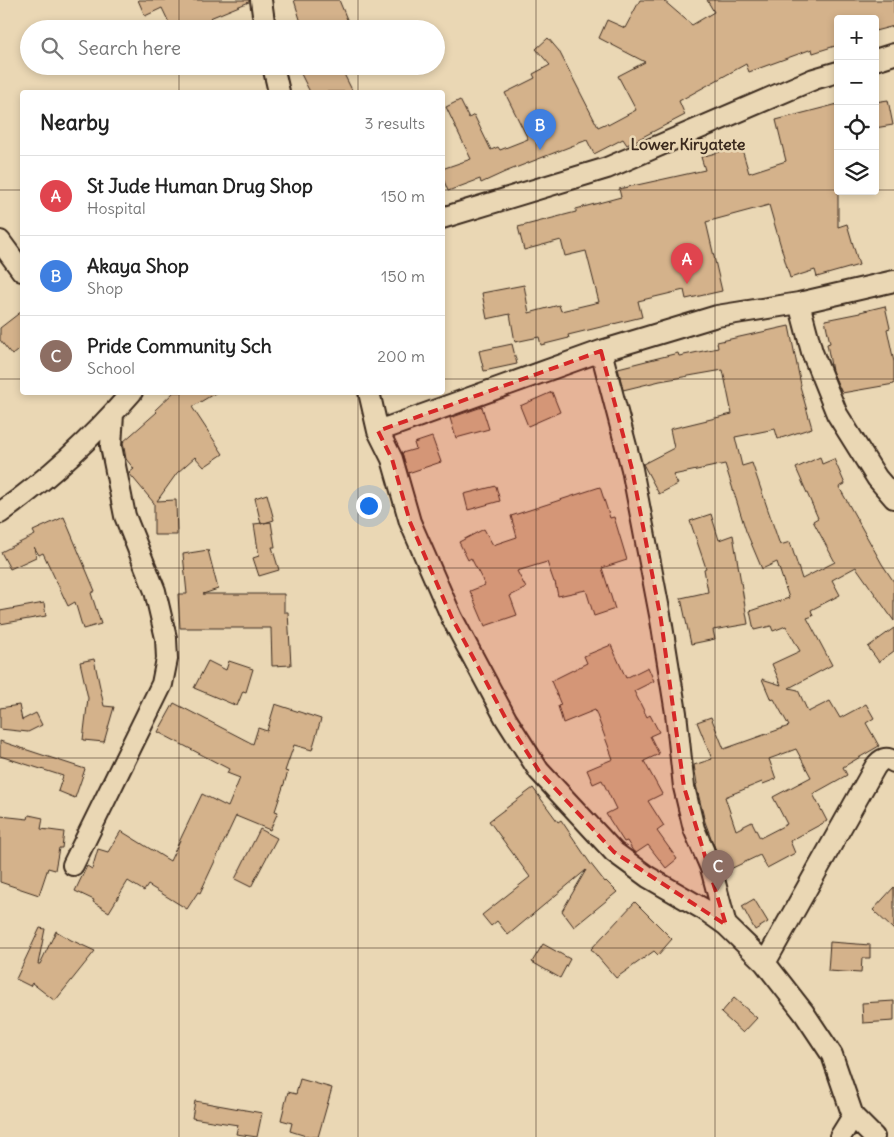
<!DOCTYPE html>
<html lang="en">
<head>
<meta charset="utf-8">
<style>
  body { margin:0; font-family:Delius,sans-serif; background:#f6f6f6; color:#222 }
  .controls { position:absolute; right:15px; top:15px; display:grid; overflow:hidden; border-radius:5px; box-shadow:0 2px 8px #0003 }
  .controls button { width:45px; height:45px; display:grid; place-items:center; padding:0; border:0; border-bottom:1px solid #e0e0e0; background:#fff; color:#222; font:25px sans-serif }
  .you { position:absolute; left:368px; top:505px; width:18px; height:18px; margin:-12px; border:4px solid #fff; border-radius:50%; background:#1a73e8; box-shadow:0 0 0 8px #1a73e833 }
  .badge { display:grid; place-items:center; width:32px; height:32px; border-radius:50%; background:#0b8043; color:#fff; font-size:16px; font-weight:700 }
  .pin { position:absolute; translate:-50% -41px; filter:drop-shadow(0 1px 2px #0008) }
  .pin::after { content:''; position:absolute; top:26px; width:18px; height:15px; background:inherit; clip-path:polygon(0 0,100% 0,50% 100%) }
  .list { margin:0; padding:0; list-style:none }
  h2 { display:flex; justify-content:space-between; align-items:center; height:65px; margin:0; padding:0 20px; font-size:21px }
  h2 small { font-size:16px; font-weight:400; color:#767676 }
  .list li { display:grid; grid-template-columns:32px 1fr auto; gap:15px; align-items:center; box-sizing:border-box; height:80px; padding:0 20px; border-top:1px solid #e0e0e0 }
  .list b { display:block; font-size:19px; white-space:nowrap }
  .list p { margin:0; font-size:16px; white-space:nowrap; color:#767676 }
  .list em { font-size:16px; font-style:normal; color:#767676 }
  .icon { flex:none; width:28px; height:28px; fill:none; stroke:currentColor; stroke-width:2; stroke-linecap:round; stroke-linejoin:round }
  .map { position:relative; flex:none; width:894px; height:1137px; overflow:hidden }
  .search { position:absolute; background:#fff; box-shadow:0 2px 8px #0003; left:20px; top:20px; width:425px; height:55px; display:flex; align-items:center; gap:12px; box-sizing:border-box; padding:0 18px; border-radius:28px; color:#767676; font-size:19px }
  .panel { position:absolute; background:#fff; box-shadow:0 2px 8px #0003; left:20px; top:90px; width:425px; height:305px; border-radius:5px }
  .map>svg:first-child { display:block }
</style>
</head>
<body>
<div class="map">
<svg width="894" height="1137" viewBox="0 0 894 1137">
  <rect width="100%" height="100%" fill="#ead7b4"/>
  <filter id="ink" filterUnits="userSpaceOnUse"><feTurbulence type="fractalNoise" baseFrequency=".02" numOctaves="2"/><feDisplacementMap in="SourceGraphic" scale="10" xChannelSelector="R" yChannelSelector="G"/><feConvolveMatrix kernelMatrix="1 2 1 2 8 2 1 2 1" color-interpolation-filters="sRGB"/></filter>
  <g filter="url(#ink)">
    <path fill="#d4b28b" stroke="#3b2a1e" fill-rule="evenodd" d="M138,0H249V2L210,18L215,29H172L162,8L145,16Z
      M294,0H339L351,29H303Z
      M640,0H663L692,25L714,12L707,0H894V26L875,31V19H838V45L813,53L812,49L749,72L746,64L679,101L685,115L627,145L623,139L594,154L587,140L505,172L481,183L480,179L448,191L442,176V169L471,159L446,107L460,100L469,118L474,115L491,150L498,147L500,150L528,139L505,93L535,78L533,74L550,65L536,49L548,38L559,51L598,127L607,123L608,125L636,110L618,76L645,62L599,38L607,20L625,28Z
      M297,66H340L353,92H310Z
      M888,100L893,125L875,128V102Z
      M838,104V227L847,224L859,265L817,277L815,270L790,278L769,205L706,222L722,291L686,299L684,290L638,301L642,317L568,335L569,338L541,345L539,337L515,342L510,314L487,319L482,293L524,285L529,313L559,305L561,311L599,302L586,251L565,256L561,240L524,250L518,227L576,212V209L621,197L619,189L705,170L701,157L741,146L749,173L786,161L776,120Z
      M885,306L890,328L887,329L894,362V384L842,393L832,371L827,344L830,343L825,320L860,313V312Z
      M22,311V347L12,355L0,340V328Z
      M789,326L801,385L800,386L812,428L778,439L775,429L735,437L742,466L752,463L780,545L790,542L802,579L835,562L813,521L818,518L796,468L820,457L822,464L834,459L845,484L839,487L882,564L894,582V621L856,567L832,580L840,595L811,610L813,616L807,618L832,665L789,688L798,690L808,712L830,701L840,718L866,704L874,718L866,723L879,746L843,767L847,775L813,794L827,821L790,841L795,853L767,868L760,855L724,872L705,822L696,785L697,784L694,765L712,759L697,722L711,717L724,749L789,726L774,699L771,700L762,679L781,685L772,664L800,651L786,626L773,631L771,626L754,630L750,611L789,598L777,562L762,569L746,531L725,464L673,475L678,484L659,494L643,464L674,448L670,429L732,414L723,370L660,381L623,390L618,368L678,353L679,356L718,348L717,342ZM796,749L811,777L773,797L787,824L760,838L752,822L736,830L725,797L762,782L763,784L776,779L769,759Z
      M512,344L517,364L484,371L479,351Z
      M174,392H217L192,407L223,454L204,467L195,457L177,473L157,501L176,500L177,535H154V503L129,473L134,469L126,459L123,442L157,412L155,410Z
      M552,392L560,412L528,426L520,406Z
      M482,407L489,429L456,438L450,418Z
      M432,437L441,462L408,473L402,453L416,449L414,443Z
      M496,486L500,501L468,510L464,494Z
      M600,487L610,518L614,517L627,560L602,568L615,609L594,616L586,590L558,596L555,582H554L547,562L517,571L526,588L510,596L517,615L485,626L470,591L485,585L471,558L468,560L459,542L484,529L493,545L517,537L511,516Z
      M267,494L274,520L261,524L255,498Z
      M711,514L719,540L733,535L748,624L713,630L715,639L691,644L681,598L708,592L704,569L706,568L690,521Z
      M64,517L95,591L91,593L101,624L83,629L75,602L68,606L43,553L39,555L34,547L36,557L10,569L1,552L35,535L33,531Z
      M271,522L275,547H272L279,570L259,576L253,558L259,556L254,524Z
      M208,550L218,589L203,594H284V612H288L291,665L272,666L271,628H180L178,594H187L183,554Z
      M44,603L46,616L0,624V611Z
      M894,628V651L879,662L868,647Z
      M611,645L626,678L648,667L654,681L634,691L647,717L650,715L659,732L650,736L659,754L644,761L662,794L648,801L664,826L657,831L677,859L666,868L648,845L636,853L633,851L627,841L624,842L606,814L616,809L602,780L593,784L587,770L613,759L595,710L563,723L558,706L561,705L551,681L587,663L584,656Z
      M94,659L104,706L114,707L104,742L83,740L88,698L80,662Z
      M208,661L226,670L229,661L253,669L246,692L243,691L237,706L194,688Z
      M174,703L253,744L258,728L267,731L275,704L321,719L312,750L294,745L285,771L288,772L275,811L278,812L270,830L236,816L200,893L198,892L187,909L148,885L144,891L128,881L109,912L93,902L94,900L75,891L87,866L92,869L98,849L108,852L121,831L170,861L202,794L228,807L240,778L227,773L229,769L158,732Z
      M19,705L22,720L36,713L42,725L28,732L0,729V708Z
      M0,741L85,769L75,798L58,791L63,776L0,756Z
      M533,788L558,822L561,820L590,863L605,882L606,881L617,892L574,927L562,911L586,870L508,935L497,921L491,926L482,915L530,877L489,821Z
      M29,815L43,818L41,829L64,832L62,848H59L55,870L48,868L39,895L0,882V816L28,819Z
      M260,829L277,838L251,887L235,879Z
      M894,887V930L873,910Z
      M754,899L768,922L755,930L742,906Z
      M635,902L672,939L658,955L654,951L616,978L591,949Z
      M40,928L45,929L38,964H40L56,931L71,940L95,951L55,1001L32,983L30,986L16,979Z
      M830,942L870,945V958H862L861,973L828,971Z
      M543,944L570,959L560,978L532,962Z
      M734,998L757,1018L743,1033L721,1013Z
      M894,1001V1021L863,1023L862,1003Z
      M300,1079L332,1088L318,1137H309L290,1131L292,1123L281,1120L288,1092L296,1094Z
      M195,1101L262,1113L257,1137L236,1134L238,1125L192,1118Z"/>
    <g fill="none" stroke-linecap="round" stroke-linejoin="round">
      <defs>
        <path id="minor" d="M261,0L265,29
          M875,60L894,54
          M273,66L279,92
          M442,218L607,168L814,79L838,72
          M0,241L22,271
          M799,303L812,352L837,414L877,478L894,498
          M601,351L632,469L661,620L676,713L684,787L694,829L711,868L726,925
          M369,392L378,431L392,459L410,522L452,618L506,719L539,771L614,852L648,877L705,910L726,925L765,963L804,1013L832,1055L853,1116L874,1137
          M378,431L601,351L717,316L799,303L894,281
          M0,513C48,479 93,437 132,392
          M73,865L162,684L167,659L166,638L155,591L125,516L111,446L113,414
          M765,963L875,767C881,759 886,756 894,762
          M840,1137L853,1116"/>
      </defs>
      <use href="#minor" stroke="#3b2a1e" stroke-width="24"/>
      <use href="#minor" stroke="#ead7b4" stroke-width="20"/>
    </g>
  </g>
  <path fill="#d62828" fill-opacity="0.2" stroke="#d62828" stroke-width="4" stroke-dasharray="10 6" stroke-linejoin="round" d="M601,351L632,469L661,620L684,787L726,925L614,852L539,771L506,719L452,618L410,522L392,459L378,431Z"/>
  <path fill="none" stroke="#3b2a1e" stroke-width="1" stroke-opacity="0.55" d="M179,0V29M358,0V29M536,0V1137M715,0V1137M179,66V92M358,66V92M0,190H22M442,190H838M875,190H894M0,379H22M442,379H894M179,392V1137M358,392V1137M0,568H894M0,758H894M0,948H894"/>
  <g text-anchor="middle" dominant-baseline="central" stroke-width="5" stroke-linejoin="round" paint-order="stroke">
    <g font-size="16" font-weight="bold" fill="#3b2a1e" stroke="#ead7b4">
      <text x="688" y="144">Lower Kiryatete</text>
    </g>
  </g>
</svg>
<div class="controls">
<button>+</button>
<button>−</button>
<button><svg class="icon" aria-label="locate" viewBox="0 0 24 24"><circle cx="12" cy="12" r="6"/><path d="M12 2v4M12 18v4M2 12h4M18 12h4"/></svg></button>
<button><svg class="icon" aria-label="layers" viewBox="0 0 24 24"><path d="M12 4l9 5-9 5-9-5zM3 14l9 5 9-5"/></svg></button>
</div>
<div class="you"></div>
<div class="pin badge" style="left:687px;top:284px;background:#e0444e">A</div>
<div class="pin badge" style="left:540px;top:150px;background:#3f7fe0">B</div>
<div class="pin badge" style="left:718px;top:891px;background:#8d6e63">C</div>
<div class="search"><svg class="icon" aria-label="search" viewBox="0 0 24 24"><circle cx="10" cy="10" r="6"/><path d="M15 15l6 6"/></svg>Search here</div>
<section class="panel">
<h2>Nearby<small>3 results</small></h2>
<ul class="list">
<li><span class="badge" style="background:#e0444e">A</span><div><b>St Jude Human Drug Shop</b><p>Hospital</p></div><em>150 m</em></li>
<li><span class="badge" style="background:#3f7fe0">B</span><div><b>Akaya Shop</b><p>Shop</p></div><em>150 m</em></li>
<li><span class="badge" style="background:#8d6e63">C</span><div><b>Pride Community Sch</b><p>School</p></div><em>200 m</em></li>
</ul>
</section>
</div>
</body>
</html>
